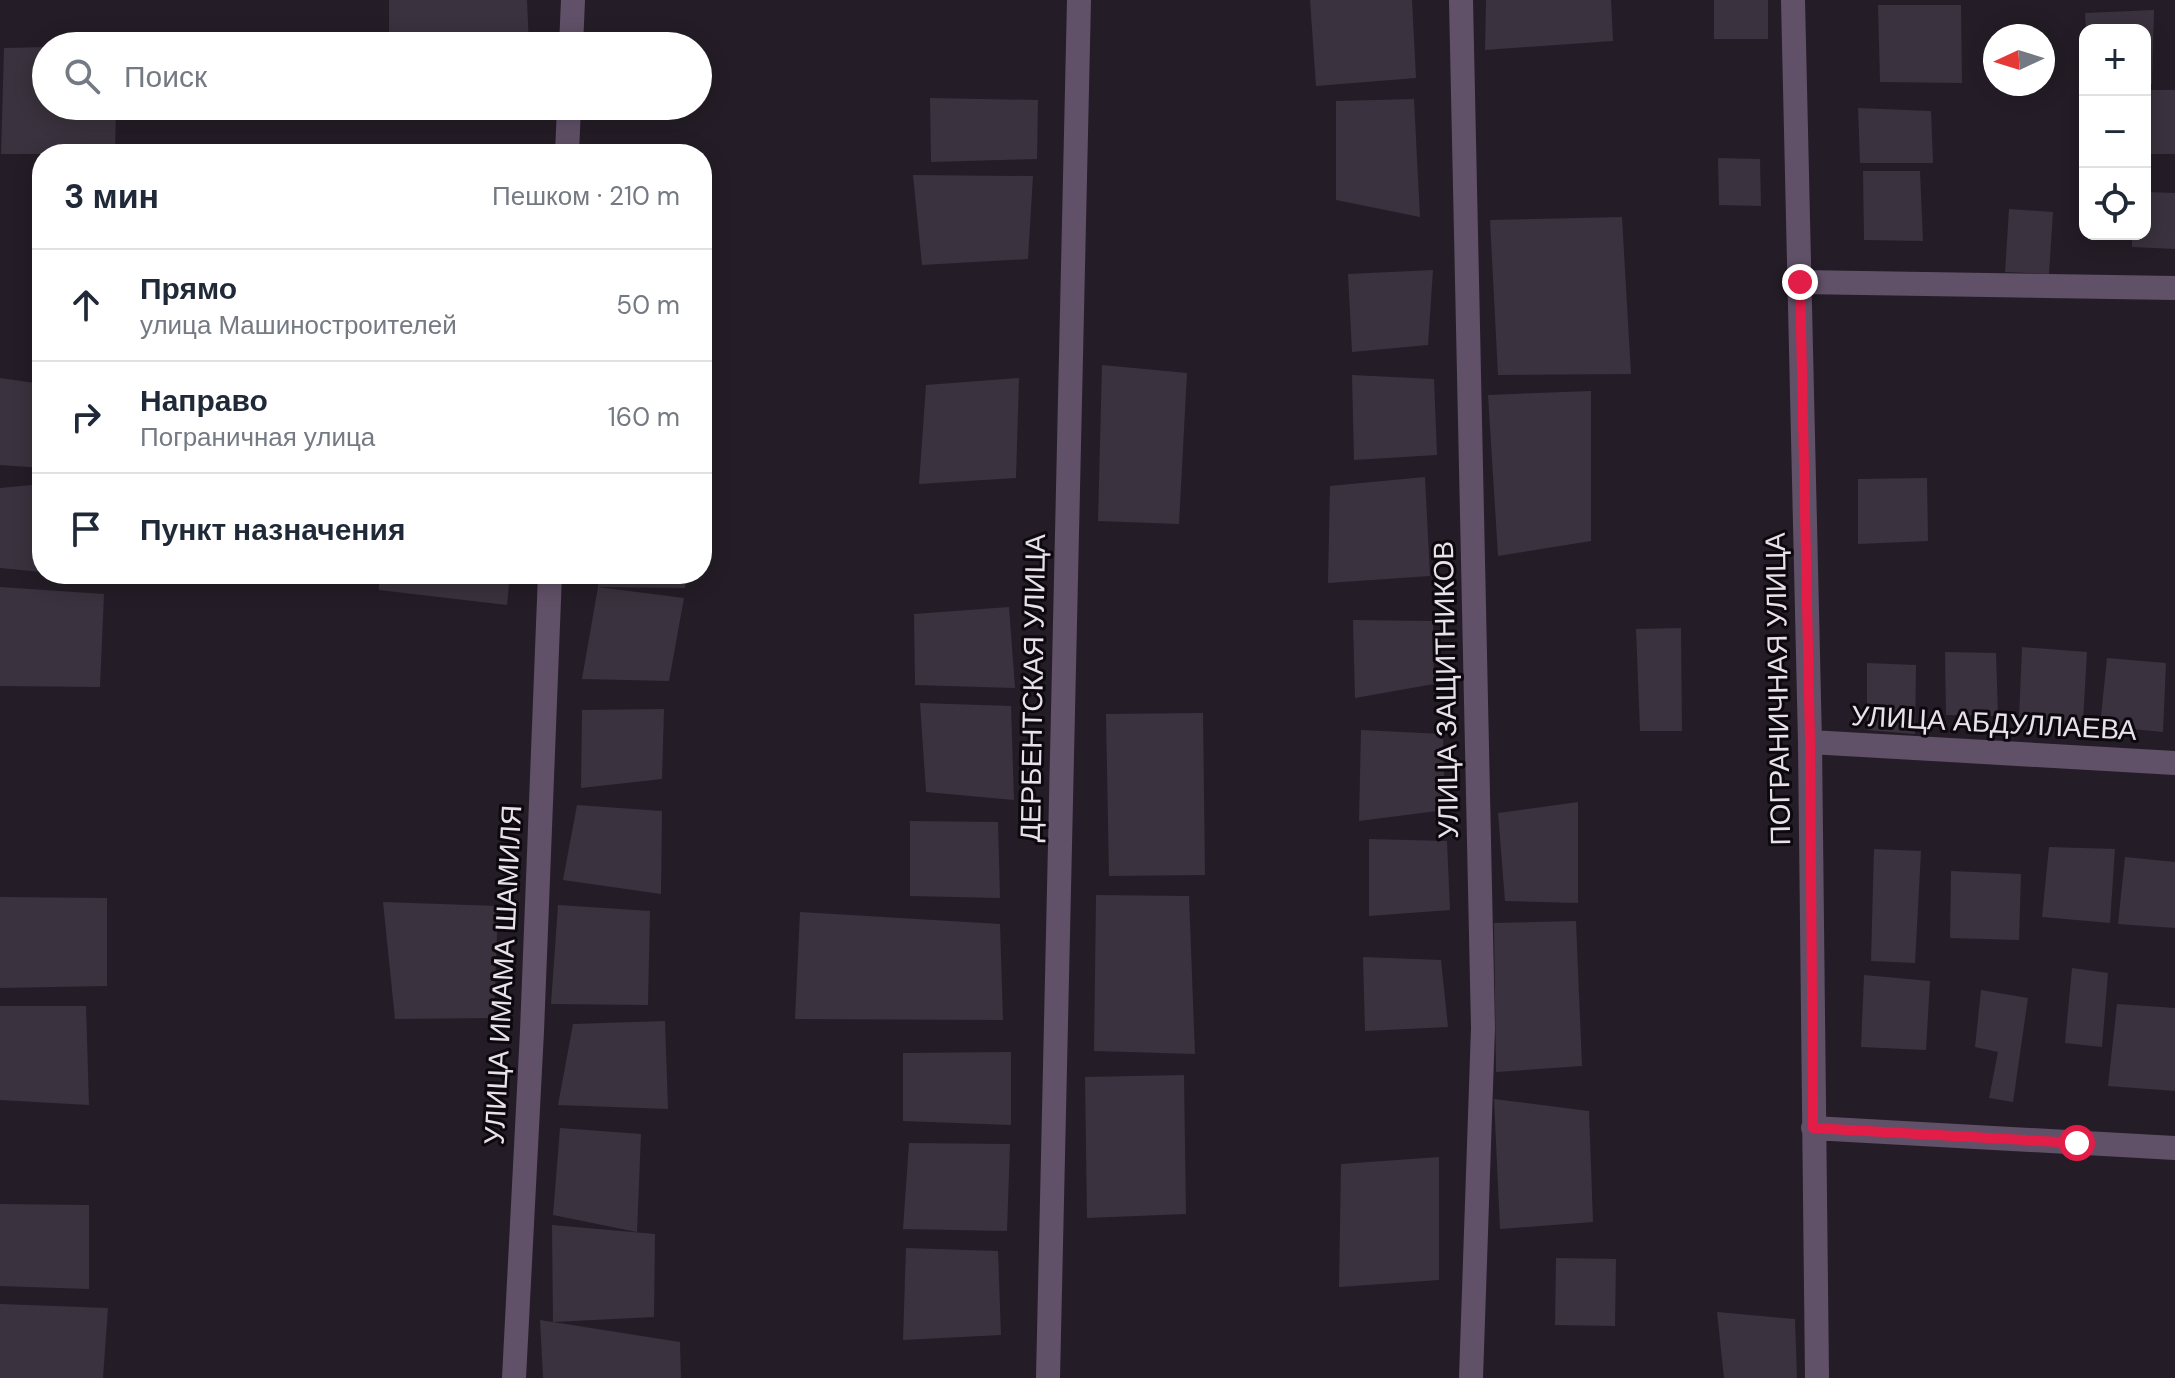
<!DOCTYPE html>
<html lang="ru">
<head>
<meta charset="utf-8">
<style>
  body { margin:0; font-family:"DM Sans",sans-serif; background:#f2f2f3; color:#1f2937 }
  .controls { position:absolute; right:24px; top:24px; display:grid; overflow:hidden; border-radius:16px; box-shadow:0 4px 20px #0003 }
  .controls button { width:72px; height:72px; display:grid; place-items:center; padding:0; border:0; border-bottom:2px solid #e0e1e3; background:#fff; color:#1f2937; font:40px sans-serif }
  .compass { position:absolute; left:1983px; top:24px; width:72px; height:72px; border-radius:50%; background:#fff; box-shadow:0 4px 20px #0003; rotate:266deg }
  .stop { position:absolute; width:24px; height:24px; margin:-18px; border:6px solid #e11d48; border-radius:50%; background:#fff }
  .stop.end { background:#e11d48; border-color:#fff; box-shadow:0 2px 8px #0008 }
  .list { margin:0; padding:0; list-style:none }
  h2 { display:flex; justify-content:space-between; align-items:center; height:104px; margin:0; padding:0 32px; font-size:34px }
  h2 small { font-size:26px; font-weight:400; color:#747a83 }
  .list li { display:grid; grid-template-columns:52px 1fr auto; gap:24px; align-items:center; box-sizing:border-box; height:112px; padding:0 32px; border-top:2px solid #e0e1e3 }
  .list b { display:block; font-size:30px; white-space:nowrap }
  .list p { margin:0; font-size:26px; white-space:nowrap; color:#747a83 }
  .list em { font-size:26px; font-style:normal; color:#747a83 }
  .icon { flex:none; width:44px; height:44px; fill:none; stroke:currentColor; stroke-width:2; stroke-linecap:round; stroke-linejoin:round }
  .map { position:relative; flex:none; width:2175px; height:1378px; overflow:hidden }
  .search { position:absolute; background:#fff; box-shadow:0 4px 20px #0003; left:32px; top:32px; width:680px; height:88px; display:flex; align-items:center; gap:20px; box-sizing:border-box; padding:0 28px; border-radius:44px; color:#747a83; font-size:30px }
  .panel { position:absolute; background:#fff; box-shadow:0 4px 20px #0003; left:32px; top:144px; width:680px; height:440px; border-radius:32px }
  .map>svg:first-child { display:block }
</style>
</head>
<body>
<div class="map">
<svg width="2175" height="1378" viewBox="0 0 2175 1378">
  <rect width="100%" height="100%" fill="#241d27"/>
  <path fill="#3a323e" d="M389,0H527L529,46H389Z
    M1310,0H1412L1416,78L1316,86Z
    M1486,0H1611L1613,41L1485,50Z
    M1714,0H1768V39H1714Z
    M1878,5H1961L1962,83L1880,82Z
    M2154,10L2152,84H2145V30H2086L2085,13Z
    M46,47V106H116L115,154H1L4,48Z
    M2145,90H2175V154H2145Z
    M930,98L1038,100L1037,159L931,162Z
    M1414,99L1420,217L1336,200V101Z
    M1858,108L1931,111L1933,163H1860Z
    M1718,158L1760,159L1761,206L1719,205Z
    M702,170H711L706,275L702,274Z
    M1863,171H1920L1923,241L1864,240Z
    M913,175L1033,176L1028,259L922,265Z
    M2145,192L2175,193V249L2132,247V234H2145Z
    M2009,209L2053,212L2049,274L2005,272Z
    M1622,217L1631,374L1498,375L1490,220Z
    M1433,270L1428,345L1352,352L1348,274Z
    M1102,365L1187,373L1179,524L1098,521Z
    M1352,375L1434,379L1437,455L1354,460Z
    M0,378L42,384V468L0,465Z
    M1019,378L1016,478L919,484L926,385Z
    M1591,391V541L1498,556L1488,395Z
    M1425,477L1430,576L1328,583L1330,486Z
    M1927,478L1928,541L1858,544V479Z
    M42,484V572L0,568V488Z
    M379,574H510L507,605L379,590Z
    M598,574H686L685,588L598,587Z
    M0,587L104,594L100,687L0,686Z
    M598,587L684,598L669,681L582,679Z
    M1009,607L1015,688L915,685L914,614Z
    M1353,620L1433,621L1434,684L1355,698Z
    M1681,628L1682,731H1640L1636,629Z
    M2022,647L2087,652L2083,721L2019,719Z
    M1945,652L1996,653L1998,716L1946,715Z
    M2107,658L2166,663L2163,732L2100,726Z
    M1867,663L1916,665L1915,734L1867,730Z
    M920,703L1011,706L1014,800L926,792Z
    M664,709L662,779L581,788L582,710Z
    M1203,713L1205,875L1109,876L1106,714Z
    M1361,730L1443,734L1445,810L1359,821Z
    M1578,802V903L1505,901L1498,813Z
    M577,805L662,811L661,894L563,880Z
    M910,821L998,822L1000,898L910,896Z
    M1369,839L1447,841L1450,910L1369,916Z
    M2049,847L2115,849L2110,923L2042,917Z
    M1874,849L1921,851L1915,963L1871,961Z
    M2125,857L2175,862V928L2118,924Z
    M1951,871L2021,874L2019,940L1950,938Z
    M1096,895L1189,896L1195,1054L1094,1051Z
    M0,897L107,898V986L0,988Z
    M383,902L498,906L494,1018L395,1019Z
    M558,905L650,911L648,1005L551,1004Z
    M800,912L1000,924L1003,1020L795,1019Z
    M1576,921L1582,1066L1496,1072L1494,923Z
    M1363,957L1441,960L1448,1027L1365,1031Z
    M2072,968L2108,973L2102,1047L2065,1043Z
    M1864,975L1930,981L1926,1050L1861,1047Z
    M1981,990L2028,998L2013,1102L1989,1098L1998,1052L1975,1047Z
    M2117,1004L2175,1008V1091L2108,1086Z
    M0,1006H86L89,1105L0,1100Z
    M665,1021L668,1109L558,1105L573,1024Z
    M1011,1052V1125L903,1121V1053Z
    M1184,1075L1186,1214L1087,1218L1085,1077Z
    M1494,1099L1589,1111L1593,1222L1500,1229Z
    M560,1128L641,1134L637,1232L553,1215Z
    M909,1143L1010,1144L1007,1231L903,1229Z
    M1439,1157V1280L1339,1287L1341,1164Z
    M0,1204L89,1205V1289L0,1286Z
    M552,1225L655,1234L654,1317L553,1322Z
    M906,1248L998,1251L1001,1335L903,1340Z
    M1556,1258L1616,1259L1615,1326L1555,1325Z
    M0,1304L108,1308L103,1378H0Z
    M1717,1312L1795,1319L1797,1378H1724Z
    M540,1320L680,1342L681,1378H543Z"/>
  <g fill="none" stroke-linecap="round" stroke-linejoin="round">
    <path stroke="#615168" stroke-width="24" d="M1461,0L1483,1028L1471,1378
      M1793,0L1810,742L1817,1378
      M571,46L573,0
      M567,154L569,106
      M1800,282L2175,288
      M1810,742L2175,763
      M1813,1128L2175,1148
      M514,1378L532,1031L550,574
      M1048,1378L1079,0"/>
  </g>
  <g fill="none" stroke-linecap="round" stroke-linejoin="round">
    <path stroke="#e11d48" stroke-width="10" d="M1800,282L1810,742L1813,1128L2077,1143"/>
  </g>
  <g text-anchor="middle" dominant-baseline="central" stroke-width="6" stroke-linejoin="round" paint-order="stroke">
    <g font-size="28" fill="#e7e2e9" stroke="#0c080d">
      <text transform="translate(1033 688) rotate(-89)">ДЕРБЕНТСКАЯ УЛИЦА</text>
      <text transform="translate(1778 689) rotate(-91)">ПОГРАНИЧНАЯ УЛИЦА</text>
      <text transform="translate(1446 690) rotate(-91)">УЛИЦА ЗАЩИТНИКОВ</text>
      <text transform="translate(1994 723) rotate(3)">УЛИЦА АБДУЛЛАЕВА</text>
      <text transform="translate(503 975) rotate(-87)">УЛИЦА ИМАМА ШАМИЛЯ</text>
    </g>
  </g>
</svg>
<div class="controls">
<button>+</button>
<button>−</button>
<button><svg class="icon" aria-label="locate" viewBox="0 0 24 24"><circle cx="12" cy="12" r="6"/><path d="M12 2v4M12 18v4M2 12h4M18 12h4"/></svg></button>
</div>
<svg class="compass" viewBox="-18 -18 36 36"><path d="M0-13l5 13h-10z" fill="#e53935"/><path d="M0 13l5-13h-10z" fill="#747a83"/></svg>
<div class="stop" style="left:2077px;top:1143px"></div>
<div class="stop end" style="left:1800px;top:282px"></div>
<div class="search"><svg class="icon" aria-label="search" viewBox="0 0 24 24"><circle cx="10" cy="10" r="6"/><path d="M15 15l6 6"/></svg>Поиск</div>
<section class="panel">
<h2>3 мин<small>Пешком · 210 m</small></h2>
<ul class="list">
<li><svg class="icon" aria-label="ahead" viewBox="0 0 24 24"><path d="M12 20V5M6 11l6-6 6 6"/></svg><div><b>Прямо</b><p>улица Машиностроителей</p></div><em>50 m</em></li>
<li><svg class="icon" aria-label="right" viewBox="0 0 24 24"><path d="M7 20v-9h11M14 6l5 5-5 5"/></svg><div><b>Направо</b><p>Пограничная улица</p></div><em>160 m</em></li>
<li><svg class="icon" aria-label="arrive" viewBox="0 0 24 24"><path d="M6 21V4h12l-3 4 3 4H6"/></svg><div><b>Пункт назначения</b></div></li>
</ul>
</section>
</div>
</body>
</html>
